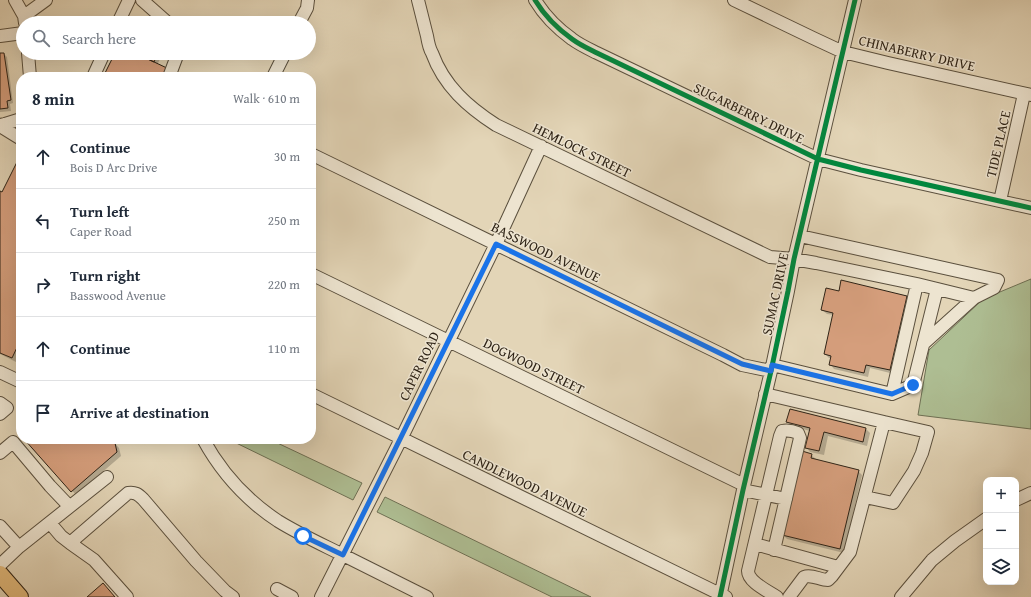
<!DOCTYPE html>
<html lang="en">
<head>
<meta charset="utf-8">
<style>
  body { margin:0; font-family:"Gentium Book Plus",serif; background:#f6f6f7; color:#1f2937 }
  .controls { position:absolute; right:12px; bottom:12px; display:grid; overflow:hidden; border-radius:8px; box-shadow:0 4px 16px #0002 }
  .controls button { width:36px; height:36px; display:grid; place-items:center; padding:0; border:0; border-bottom:1px solid #e0e1e3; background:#fff; color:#1f2937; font:20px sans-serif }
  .stop { position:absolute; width:12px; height:12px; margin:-9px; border:3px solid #1a73e8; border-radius:50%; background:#fff }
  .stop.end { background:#1a73e8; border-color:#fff; box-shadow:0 1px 4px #0008 }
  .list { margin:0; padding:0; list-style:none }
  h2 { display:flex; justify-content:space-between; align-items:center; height:52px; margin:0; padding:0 16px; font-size:17px }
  h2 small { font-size:13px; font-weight:400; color:#747a83 }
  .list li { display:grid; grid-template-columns:26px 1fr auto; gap:12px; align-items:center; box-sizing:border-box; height:64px; padding:0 16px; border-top:1px solid #e0e1e3 }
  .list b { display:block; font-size:15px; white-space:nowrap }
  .list p { margin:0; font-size:13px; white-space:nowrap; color:#747a83 }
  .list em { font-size:13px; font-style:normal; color:#747a83 }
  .icon { flex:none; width:22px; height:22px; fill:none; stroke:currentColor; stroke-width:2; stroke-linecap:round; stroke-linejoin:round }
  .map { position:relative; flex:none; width:1031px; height:597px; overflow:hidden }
  .search { position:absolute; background:#fff; box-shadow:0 4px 16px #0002; left:16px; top:16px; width:300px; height:44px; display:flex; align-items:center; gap:10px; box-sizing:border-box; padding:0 14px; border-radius:22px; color:#747a83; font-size:15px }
  .panel { position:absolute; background:#fff; box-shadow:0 4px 16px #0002; left:16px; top:72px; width:300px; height:372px; border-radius:16px }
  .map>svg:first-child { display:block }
</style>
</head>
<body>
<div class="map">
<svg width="1031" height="597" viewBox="0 0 1031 597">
  <rect width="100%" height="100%" fill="#e3d5b7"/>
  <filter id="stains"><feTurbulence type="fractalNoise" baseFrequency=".005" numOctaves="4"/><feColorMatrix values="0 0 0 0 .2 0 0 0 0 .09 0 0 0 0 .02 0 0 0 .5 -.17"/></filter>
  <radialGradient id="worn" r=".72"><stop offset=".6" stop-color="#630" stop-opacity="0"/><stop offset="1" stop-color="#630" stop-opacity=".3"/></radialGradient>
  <path fill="#aebe93" stroke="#6e7054" d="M1031,279V429L918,415L929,350L983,299Z
    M228,439H269L362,483L353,500Z
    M385,497L591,597H552L377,512Z"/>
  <path fill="#0003" d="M116,53H163L157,65L104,77Z
    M0,54H4L7,57L13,103L10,104L11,111L1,112H0Z
    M21,162V352L16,362L0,354V192L3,193Z
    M839,292L907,297L911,301L894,374L870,368L868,377L834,369L830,364L831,358H829L825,354L834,315L827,314L822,310Z
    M787,422L866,429L870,433L867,446L828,436L824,455L810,452L806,447L810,431L792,426Z
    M26,439H111L119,448L121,456L76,495Z
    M811,455L816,459L815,460L858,471L862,475L844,553L787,539L783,535Z"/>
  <path fill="#d59e7c" stroke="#2e2316" d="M133,17L145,23H130Z
    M0,53H4L11,100L7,101L8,108L0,109Z
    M115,53H135L169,69L166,77H103Z
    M135,53H158L154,62Z
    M18,160L21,161V339L12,358L0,353V191L2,192Z
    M841,280L907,296L890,370L866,365L864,373L829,365L831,356L824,354L833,313L821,310L826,288L839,291Z
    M790,409L866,428L863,442L824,432L819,451L805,448L810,428L786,422Z
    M24,439H112L115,443L117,452L71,492Z
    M802,451L812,454L811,458L859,470L840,549L782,535Z
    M103,583L115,597H87Z"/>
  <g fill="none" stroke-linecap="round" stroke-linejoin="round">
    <defs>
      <path id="minor" d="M15,0L24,16L25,23
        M142,0L168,23
        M418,0C421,12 424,24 427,36C428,42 429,48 432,53C444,86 468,107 496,125L770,257L794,259L816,263L917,284L974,298L994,288L998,280L800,236
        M535,0C544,15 558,29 572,39C580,45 589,49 597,53L818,159L861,170L1031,208
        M734,0L813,38L843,52L888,63L1031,95
        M24,16L46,0
        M118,23L129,0
        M299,23L307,8L308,0
        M0,36L23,33
        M28,53L30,77
        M93,77L104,53
        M169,77L178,53
        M273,77L285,53
        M0,125L5,124L21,119
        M0,126L21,139
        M311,154L723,355L742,365L771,371
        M1000,201L1024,94
        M311,274L744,485
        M923,344L974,298
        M772,365L892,394L917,284
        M0,372L21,382
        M311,394L726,597
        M765,394L884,422L850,552L832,576L828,580C820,580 812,574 804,577L789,597
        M892,394L913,385L937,289
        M0,403L7,408L0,414
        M203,439C221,472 246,500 278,521C299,534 321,544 343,555C371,569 399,583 427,597
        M0,453L13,442L50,486L69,506
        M743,490L786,499
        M865,497L893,503L914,471L922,453L928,432L884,422
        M1016,500L1031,493
        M50,523L61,536L70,543L128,493C135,492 138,494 143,499L196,561L225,591L233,597
        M0,526L19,547
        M70,543L94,560L127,597
        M755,544L838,567
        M774,550L800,438L798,433C793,431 787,430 782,431L780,436L748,571C748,582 768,591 777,597
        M0,565L19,547L107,477
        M277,589L292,597
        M321,597L401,439L496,244L541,146
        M720,597L743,490L771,371L788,291L794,259L855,0
        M901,597L932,560L955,541L986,519"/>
      <path id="major" d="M0,574L20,597"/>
    </defs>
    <use href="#minor" stroke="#5b503e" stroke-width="14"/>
    <use href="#major" stroke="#2e2316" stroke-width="18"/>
    <use href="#minor" stroke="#ede4d0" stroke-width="12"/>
    <use href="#major" stroke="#e2ba7c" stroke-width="16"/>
    <defs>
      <path id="cycleway" d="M535,0C544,15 558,29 572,39C580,45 589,49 597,53L818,159L861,170L1031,208
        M720,597L743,490L771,371L788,291L794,259L855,0"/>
    </defs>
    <use href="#cycleway" stroke="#ede4d0" stroke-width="8"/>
    <use href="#cycleway" stroke="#00873e" stroke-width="5"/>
  </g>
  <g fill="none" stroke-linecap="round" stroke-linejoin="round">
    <path stroke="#1a73e8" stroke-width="5" d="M303,536L343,555L496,244L742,364L771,371L772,365L892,394L913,385"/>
  </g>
  <g text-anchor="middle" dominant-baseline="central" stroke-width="3" stroke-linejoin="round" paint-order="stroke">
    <g font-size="14" fill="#2e2316" stroke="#ede4d0">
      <text transform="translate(917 53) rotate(13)">CHINABERRY DRIVE</text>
      <text transform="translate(749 113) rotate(26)">SUGARBERRY DRIVE</text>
      <text transform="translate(998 144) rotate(-77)">TIDE PLACE</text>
      <text transform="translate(582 150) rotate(26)">HEMLOCK STREET</text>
      <text transform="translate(546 252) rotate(26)">BASSWOOD AVENUE</text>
      <text transform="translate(775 294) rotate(-78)">SUMAC DRIVE</text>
      <text transform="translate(419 366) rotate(-64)">CAPER ROAD</text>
      <text transform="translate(534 366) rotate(26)">DOGWOOD STREET</text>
      <text transform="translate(525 483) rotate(26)">CANDLEWOOD AVENUE</text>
    </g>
  </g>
  <rect width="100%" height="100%" filter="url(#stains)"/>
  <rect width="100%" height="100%" fill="url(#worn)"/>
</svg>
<div class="controls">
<button>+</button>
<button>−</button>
<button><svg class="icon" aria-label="layers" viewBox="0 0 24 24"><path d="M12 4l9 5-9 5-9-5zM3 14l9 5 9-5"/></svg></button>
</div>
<div class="stop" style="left:303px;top:536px"></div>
<div class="stop end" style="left:913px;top:385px"></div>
<div class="search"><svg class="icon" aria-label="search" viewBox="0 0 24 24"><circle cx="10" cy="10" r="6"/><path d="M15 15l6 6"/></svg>Search here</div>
<section class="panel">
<h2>8 min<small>Walk · 610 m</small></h2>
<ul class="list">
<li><svg class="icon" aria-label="ahead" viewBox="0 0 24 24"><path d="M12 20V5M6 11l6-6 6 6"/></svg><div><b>Continue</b><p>Bois D Arc Drive</p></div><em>30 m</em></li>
<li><svg class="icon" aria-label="left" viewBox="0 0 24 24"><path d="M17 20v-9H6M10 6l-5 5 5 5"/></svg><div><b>Turn left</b><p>Caper Road</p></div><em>250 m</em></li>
<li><svg class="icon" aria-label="right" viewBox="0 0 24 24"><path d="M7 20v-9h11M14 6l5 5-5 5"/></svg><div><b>Turn right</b><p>Basswood Avenue</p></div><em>220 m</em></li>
<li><svg class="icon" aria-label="ahead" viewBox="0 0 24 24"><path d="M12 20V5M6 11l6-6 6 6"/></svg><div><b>Continue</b></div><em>110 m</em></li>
<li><svg class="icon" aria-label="arrive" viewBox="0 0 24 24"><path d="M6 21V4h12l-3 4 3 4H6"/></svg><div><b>Arrive at destination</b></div></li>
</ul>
</section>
</div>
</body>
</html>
